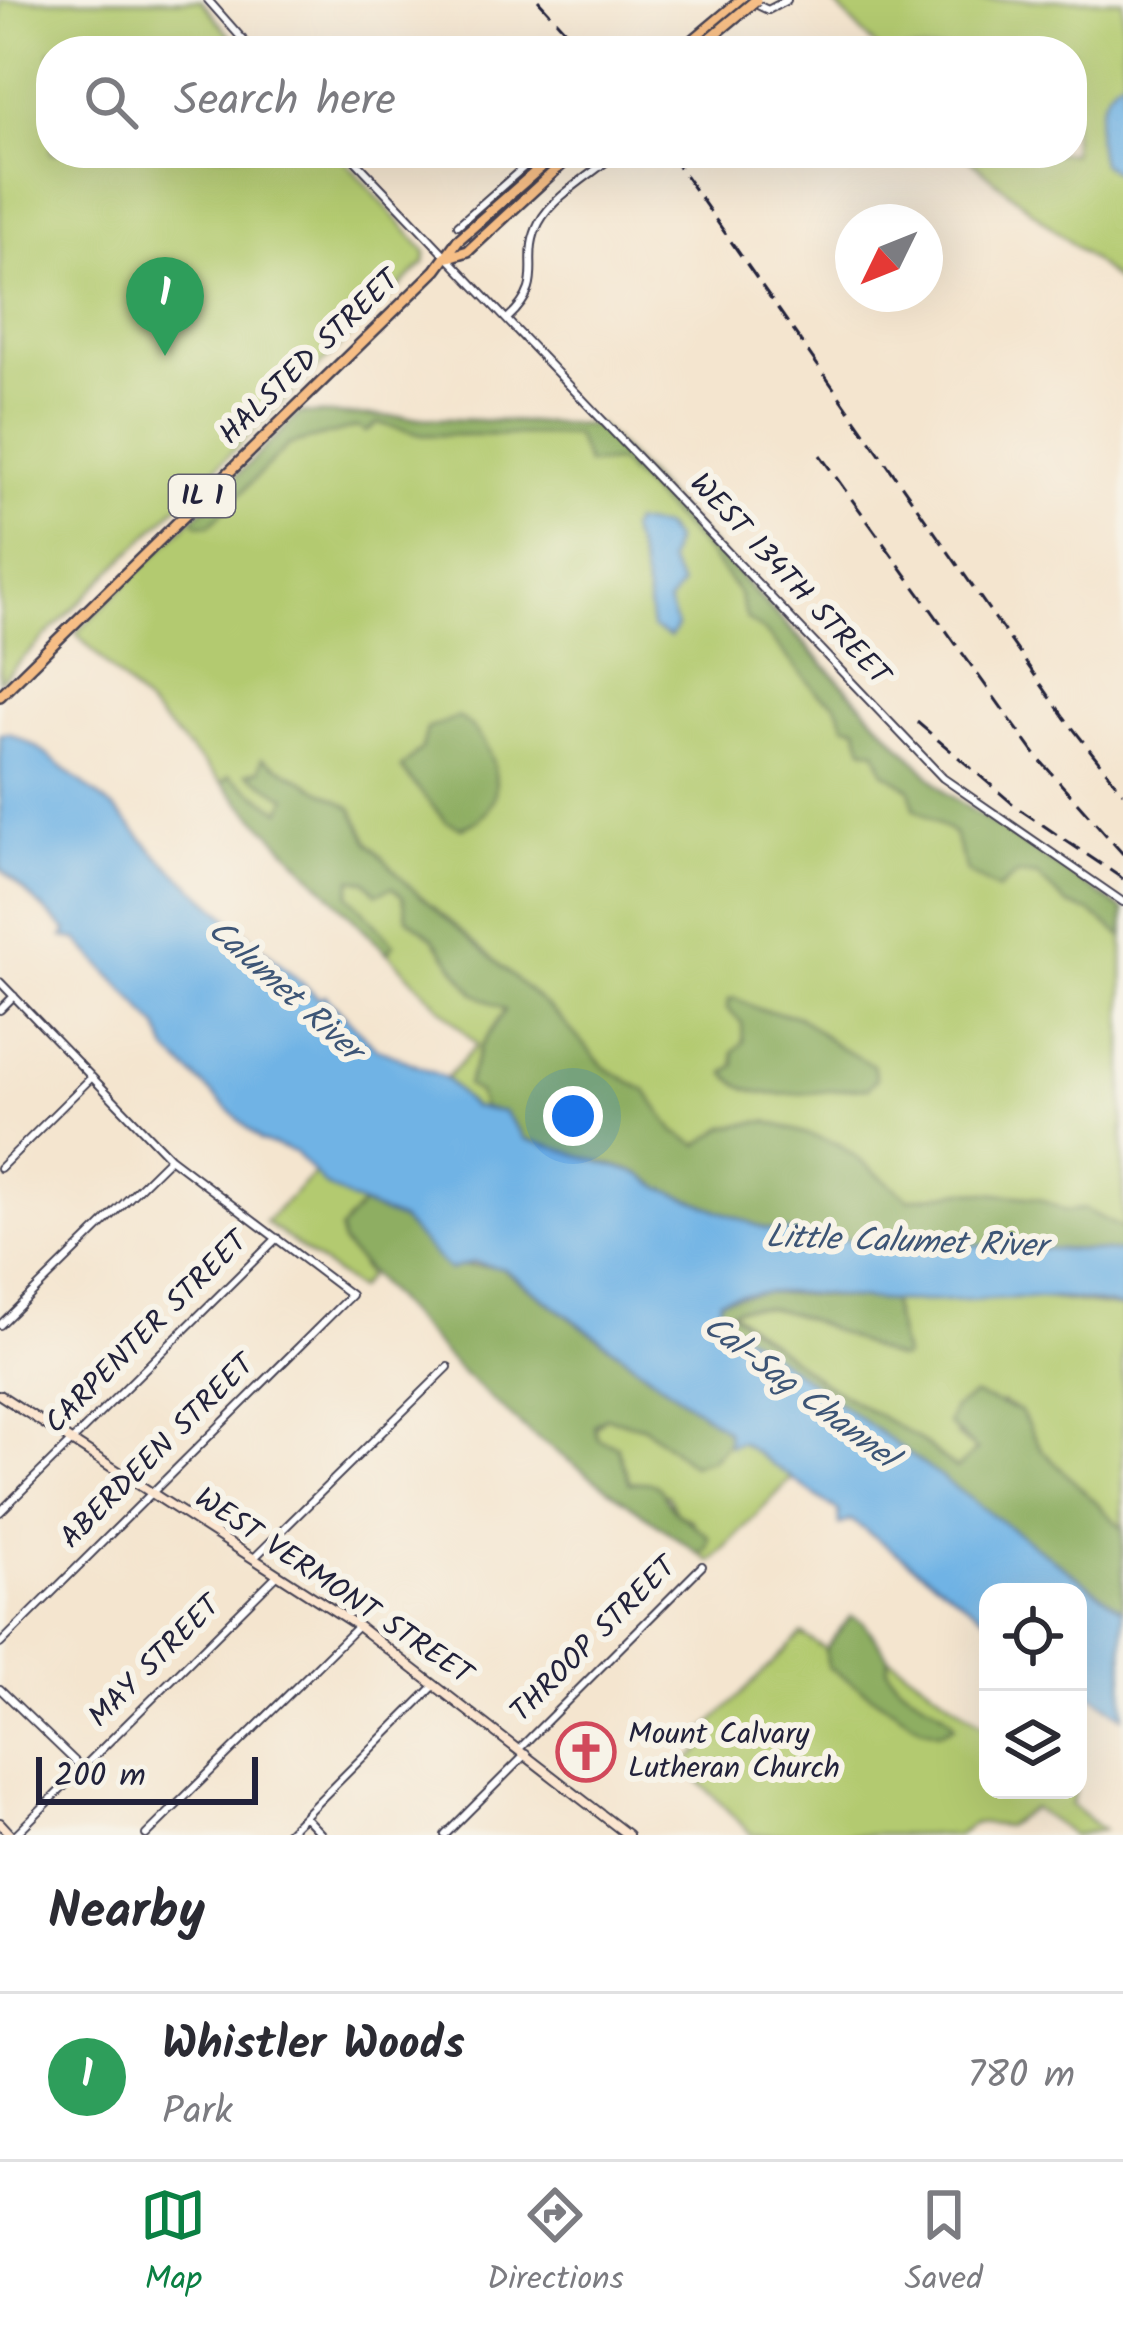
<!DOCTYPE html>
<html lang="en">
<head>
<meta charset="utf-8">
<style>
  body { margin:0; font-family:Kalam,sans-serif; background:#f7f7f7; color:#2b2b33 }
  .controls { position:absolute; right:36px; bottom:36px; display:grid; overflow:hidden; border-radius:24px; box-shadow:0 12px 48px #0002 }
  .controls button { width:108px; height:108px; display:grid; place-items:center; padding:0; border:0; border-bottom:3px solid #e1e1e2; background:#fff; color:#2b2b33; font:60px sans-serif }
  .compass { position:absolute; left:835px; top:204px; width:108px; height:108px; border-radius:50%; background:#fff; box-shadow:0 12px 48px #0002; rotate:227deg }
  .scale { position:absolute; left:36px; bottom:30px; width:222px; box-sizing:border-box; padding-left:12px; border:6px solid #22223b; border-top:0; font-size:33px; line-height:42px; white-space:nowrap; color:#22223b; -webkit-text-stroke:9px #f7f3e8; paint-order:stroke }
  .you { position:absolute; left:573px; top:1116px; width:42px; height:42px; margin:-30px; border:9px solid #fff; border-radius:50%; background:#1a73e8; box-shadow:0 0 0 18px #1a73e833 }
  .badge { display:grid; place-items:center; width:78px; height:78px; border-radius:50%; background:#0b8043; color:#fff; font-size:39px; font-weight:700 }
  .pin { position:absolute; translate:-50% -99px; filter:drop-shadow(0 3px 6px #0008) }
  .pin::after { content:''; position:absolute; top:63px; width:42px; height:36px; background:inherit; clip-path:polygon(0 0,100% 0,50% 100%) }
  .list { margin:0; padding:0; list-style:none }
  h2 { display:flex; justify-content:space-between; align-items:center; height:156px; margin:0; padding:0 48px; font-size:51px }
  h2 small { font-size:39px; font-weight:400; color:#7c7c81 }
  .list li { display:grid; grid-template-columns:78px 1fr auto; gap:36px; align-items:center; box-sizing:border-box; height:168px; padding:0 48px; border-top:3px solid #e1e1e2 }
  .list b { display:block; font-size:45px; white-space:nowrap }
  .list p { margin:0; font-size:39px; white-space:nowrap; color:#7c7c81 }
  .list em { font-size:39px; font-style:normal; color:#7c7c81 }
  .icon { flex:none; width:66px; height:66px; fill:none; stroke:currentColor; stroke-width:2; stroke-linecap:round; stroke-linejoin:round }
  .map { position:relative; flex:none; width:1123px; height:1835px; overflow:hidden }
  .search { position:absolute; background:#fff; box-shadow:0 12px 48px #0002; left:36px; right:36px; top:36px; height:132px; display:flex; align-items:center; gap:30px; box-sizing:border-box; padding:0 42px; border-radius:48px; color:#7c7c81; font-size:45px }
  .sheet { height:324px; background:#fff }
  nav { display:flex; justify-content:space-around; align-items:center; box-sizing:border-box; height:168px; border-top:3px solid #e1e1e2; background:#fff; font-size:33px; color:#7c7c81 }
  nav a { display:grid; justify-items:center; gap:6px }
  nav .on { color:#0b8043 }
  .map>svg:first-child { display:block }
</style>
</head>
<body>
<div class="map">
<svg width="1123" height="1835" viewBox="0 0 1123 1835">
  <rect width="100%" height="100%" fill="#f7f3e8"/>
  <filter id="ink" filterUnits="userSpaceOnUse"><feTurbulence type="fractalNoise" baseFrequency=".00833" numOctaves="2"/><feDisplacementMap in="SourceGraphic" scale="24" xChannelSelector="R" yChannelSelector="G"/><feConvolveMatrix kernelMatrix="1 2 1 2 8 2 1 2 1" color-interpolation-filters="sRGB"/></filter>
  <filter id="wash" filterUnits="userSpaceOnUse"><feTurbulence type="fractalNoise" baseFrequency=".004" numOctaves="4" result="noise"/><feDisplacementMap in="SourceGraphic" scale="48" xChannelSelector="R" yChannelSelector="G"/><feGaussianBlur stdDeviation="2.7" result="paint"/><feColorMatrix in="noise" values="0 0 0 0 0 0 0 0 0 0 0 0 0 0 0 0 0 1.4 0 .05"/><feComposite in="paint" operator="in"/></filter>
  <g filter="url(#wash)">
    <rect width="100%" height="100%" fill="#f4e5cf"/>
    <path fill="#b3ca6f" stroke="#6a7655" stroke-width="3" d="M0,0H201L242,51H51V153H338L426,252L424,263L0,681Z
      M831,0H1123V286L962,153H1072V51H880Z
      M300,413L599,425L946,793L1123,910V1252L849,1240L472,1107L446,1078L477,1045L76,633Z
      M316,1172L325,1185L362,1205C346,1228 352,1255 368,1277L357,1289L265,1222Z
      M1037,1297L1123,1308V1529L1040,1449L1020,1411L1001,1402L956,1435L977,1450L957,1470L917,1438L820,1381L730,1310C784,1291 851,1346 904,1357L891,1301Z
      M605,1417L643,1426L684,1456L711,1460L729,1441L741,1442L792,1478L711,1562L698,1553L704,1552L692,1520L676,1513L669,1496L629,1483L617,1446L598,1439L594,1430Z
      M802,1634L825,1649L828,1667C877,1695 881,1714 944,1712L911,1698L886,1669L889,1657L988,1728V1790H1076L1071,1805L1103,1830L1073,1835L1033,1808L1006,1826L974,1823L956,1835H752L684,1766L710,1740L703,1732Z"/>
    <path fill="#8eae62" stroke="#58684e" stroke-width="3" d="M300,413L594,425L946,793L1123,910V937L1090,912L1068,905L1036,875L1017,874L998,890L967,872L954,834L914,808L910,789L884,772L876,751L863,748L857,727L845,725L836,704L819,694L766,633L747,619L738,592L708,553L618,462L587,464L575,435H422L378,423L366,432L357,427L288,445L210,525L197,524L195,517Z
      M458,717C497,738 517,812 461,828L445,821L401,768L422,748L427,729Z
      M262,758L352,808L369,843L409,886L559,1017L604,1067L646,1091L675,1132L698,1145L726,1127L766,1121L839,1144L909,1199L965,1191L1037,1198L1066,1211L1084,1209L1123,1229V1252L849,1240L766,1229L661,1188L640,1173L525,1139L510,1119L483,1109L478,1093L467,1085L481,1046L505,1010L474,993L433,938L407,918L403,897L392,887L377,894L366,881L352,879L349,895L394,944L387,953L222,783L229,776L281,811L287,798L247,773L260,770Z
      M735,998L761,1010L798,1016L840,1048L873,1065L876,1079L868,1088C823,1087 758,1111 725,1073L735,1065L733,1052L743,1042L742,1023L727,1009L728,1000Z
      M362,1205L401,1220L457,1266H498L727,1431L729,1441L711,1460L692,1465L643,1426L605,1417L594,1425L598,1439L617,1446L630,1483C667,1478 656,1493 676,1512C686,1521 699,1526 709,1537L707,1549L698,1553L530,1433L455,1366L342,1243L340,1230Z
      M766,1292L891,1301L904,1358L898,1359C854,1344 776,1292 730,1311L820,1381L917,1438L956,1469L977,1450L948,1424L954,1408L974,1395L1020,1411L1041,1449L1123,1529V1610L718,1316L720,1299Z
      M851,1616L864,1623L889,1657L887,1669C904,1699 940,1701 955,1726L938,1733L922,1728L828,1667L825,1649Z"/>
    <path fill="#70b3e5" stroke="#496a90" stroke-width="3" d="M1123,78V177L1101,163C1094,135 1095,93 1123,78Z
      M633,523L664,527L674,540L668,562L681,586L668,603L677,627L670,637L652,628C648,594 642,560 629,530Z
      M9,733L37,747L117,811L158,856L319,998L325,995L375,1047L445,1078L472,1107L504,1112L525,1139L640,1174L661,1188L766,1229L849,1240L1123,1252V1308C1049,1288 973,1304 898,1301C839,1300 779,1283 720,1299L718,1315L1123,1610V1717L1078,1684V1592H988V1619L851,1520L840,1525L839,1512L741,1442L729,1446L727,1431L504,1269L474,1262L449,1270L401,1220L353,1201L325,1185L295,1152L261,1141L168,1051L158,1027L122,987L76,939L63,937L67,931L0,868V734Z"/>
  </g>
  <g filter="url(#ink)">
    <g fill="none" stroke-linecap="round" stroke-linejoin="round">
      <defs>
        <path id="street" d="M208,0L253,51
          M747,0L768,10L787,0
          M348,153L943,778L1123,902
          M458,225L540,153
          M508,318C549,281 519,262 539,223C553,196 594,173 617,153
          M0,982L170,1158L351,1295L0,1644
          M0,1010L14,996
          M0,1168L91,1078
          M0,1325L170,1158
          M0,1512L277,1238
          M254,1558L448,1367
          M0,1689L82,1768
          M519,1749L702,1566
          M304,1816L322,1835
          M15,1835L278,1574
          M146,1835L358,1626
          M285,1835L435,1685
          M445,1835L526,1754"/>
        <path id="secondary" d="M0,1395L358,1626L628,1835
          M0,1823L11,1835"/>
        <path id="primary" d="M680,51L741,0
          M449,257L468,251L574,153
          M0,696L436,270L458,240L557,153"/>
      </defs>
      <use href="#street" stroke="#423f51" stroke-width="10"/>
      <use href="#secondary" stroke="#423f51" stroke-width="12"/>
      <use href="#primary" stroke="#423f51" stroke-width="14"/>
      <use href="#street" stroke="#fff" stroke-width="6"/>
      <use href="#secondary" stroke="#fbe5cf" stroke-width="8"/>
      <use href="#primary" stroke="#f6be86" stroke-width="9"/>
      <path stroke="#22223b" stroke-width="3" stroke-dasharray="18 9" stroke-linecap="butt" d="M538,0L584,51
        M669,153L1064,717L1123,792
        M820,455L1037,757L1123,854
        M917,722L1019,809L1123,879"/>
      <defs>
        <path id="primary-bridge" d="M695,51L756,0"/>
      </defs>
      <use href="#primary-bridge" stroke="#423f51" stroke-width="14" stroke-linecap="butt"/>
      <use href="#primary-bridge" stroke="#f6be86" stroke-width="9"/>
    </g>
  </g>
  <defs>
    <symbol id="church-ring" viewBox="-11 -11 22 22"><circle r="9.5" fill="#f7f3e8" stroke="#d1495b" stroke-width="1.5"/><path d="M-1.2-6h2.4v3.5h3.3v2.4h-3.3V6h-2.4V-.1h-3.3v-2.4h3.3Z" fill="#d1495b"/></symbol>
  </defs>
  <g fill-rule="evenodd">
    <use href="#church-ring" x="553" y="1719" width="66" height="66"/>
  </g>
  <g text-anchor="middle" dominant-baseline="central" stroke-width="12" stroke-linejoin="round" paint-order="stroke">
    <rect fill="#f7f3e8" stroke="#62616f" stroke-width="3" x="169" y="475" width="66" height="42" rx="9"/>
    <g font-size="27" font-weight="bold" fill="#22223b">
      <text x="202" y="496">IL 1</text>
    </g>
    <g font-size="30" fill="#22223b" stroke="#f7f3e8">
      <text transform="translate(310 358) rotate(-44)">HALSTED STREET</text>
      <text transform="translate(789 580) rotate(47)">WEST 134TH STREET</text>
      <text transform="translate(147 1333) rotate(-45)">CARPENTER STREET</text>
      <text transform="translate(158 1452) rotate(-45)">ABERDEEN STREET</text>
      <text transform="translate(333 1587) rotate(34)">WEST VERMONT STREET</text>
      <text transform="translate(594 1640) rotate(-45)">THROOP STREET</text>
      <text transform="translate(155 1662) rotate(-45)">MAY STREET</text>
    </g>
    <g font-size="30" fill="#22223b" stroke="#f7f3e8" text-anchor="start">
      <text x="628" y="1735">Mount Calvary<tspan x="628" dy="34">Lutheran Church</tspan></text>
    </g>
    <g font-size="33" font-style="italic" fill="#3d5576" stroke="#f7f3e8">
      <text transform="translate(284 991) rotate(42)">Calumet River</text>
      <text transform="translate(906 1243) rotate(2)">Little Calumet River</text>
      <text transform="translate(799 1393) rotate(37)">Cal-Sag Channel</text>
    </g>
  </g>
</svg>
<div class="controls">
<button><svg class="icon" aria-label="locate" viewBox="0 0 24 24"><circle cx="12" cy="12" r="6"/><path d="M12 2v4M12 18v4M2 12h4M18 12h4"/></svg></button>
<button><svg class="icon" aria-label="layers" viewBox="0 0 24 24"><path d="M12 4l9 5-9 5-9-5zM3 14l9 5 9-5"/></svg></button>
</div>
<svg class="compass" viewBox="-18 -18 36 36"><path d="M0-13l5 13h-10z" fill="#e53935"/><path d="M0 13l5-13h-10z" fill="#7c7c81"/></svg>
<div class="scale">200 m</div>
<div class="you"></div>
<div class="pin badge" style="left:165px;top:356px;background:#2e9e5b">1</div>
<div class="search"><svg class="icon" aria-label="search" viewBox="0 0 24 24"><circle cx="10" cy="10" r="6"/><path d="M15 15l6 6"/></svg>Search here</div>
</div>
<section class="sheet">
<h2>Nearby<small></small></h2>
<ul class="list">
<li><span class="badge" style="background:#2e9e5b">1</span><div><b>Whistler Woods</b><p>Park</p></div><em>780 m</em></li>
</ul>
</section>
<nav>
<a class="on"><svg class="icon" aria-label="map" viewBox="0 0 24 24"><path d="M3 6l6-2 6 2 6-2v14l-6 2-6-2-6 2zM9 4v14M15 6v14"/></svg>Map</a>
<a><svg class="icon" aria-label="directions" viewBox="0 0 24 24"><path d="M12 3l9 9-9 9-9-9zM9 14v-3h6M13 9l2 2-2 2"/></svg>Directions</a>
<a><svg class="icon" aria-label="saved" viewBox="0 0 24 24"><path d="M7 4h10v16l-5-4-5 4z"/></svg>Saved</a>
</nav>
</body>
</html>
